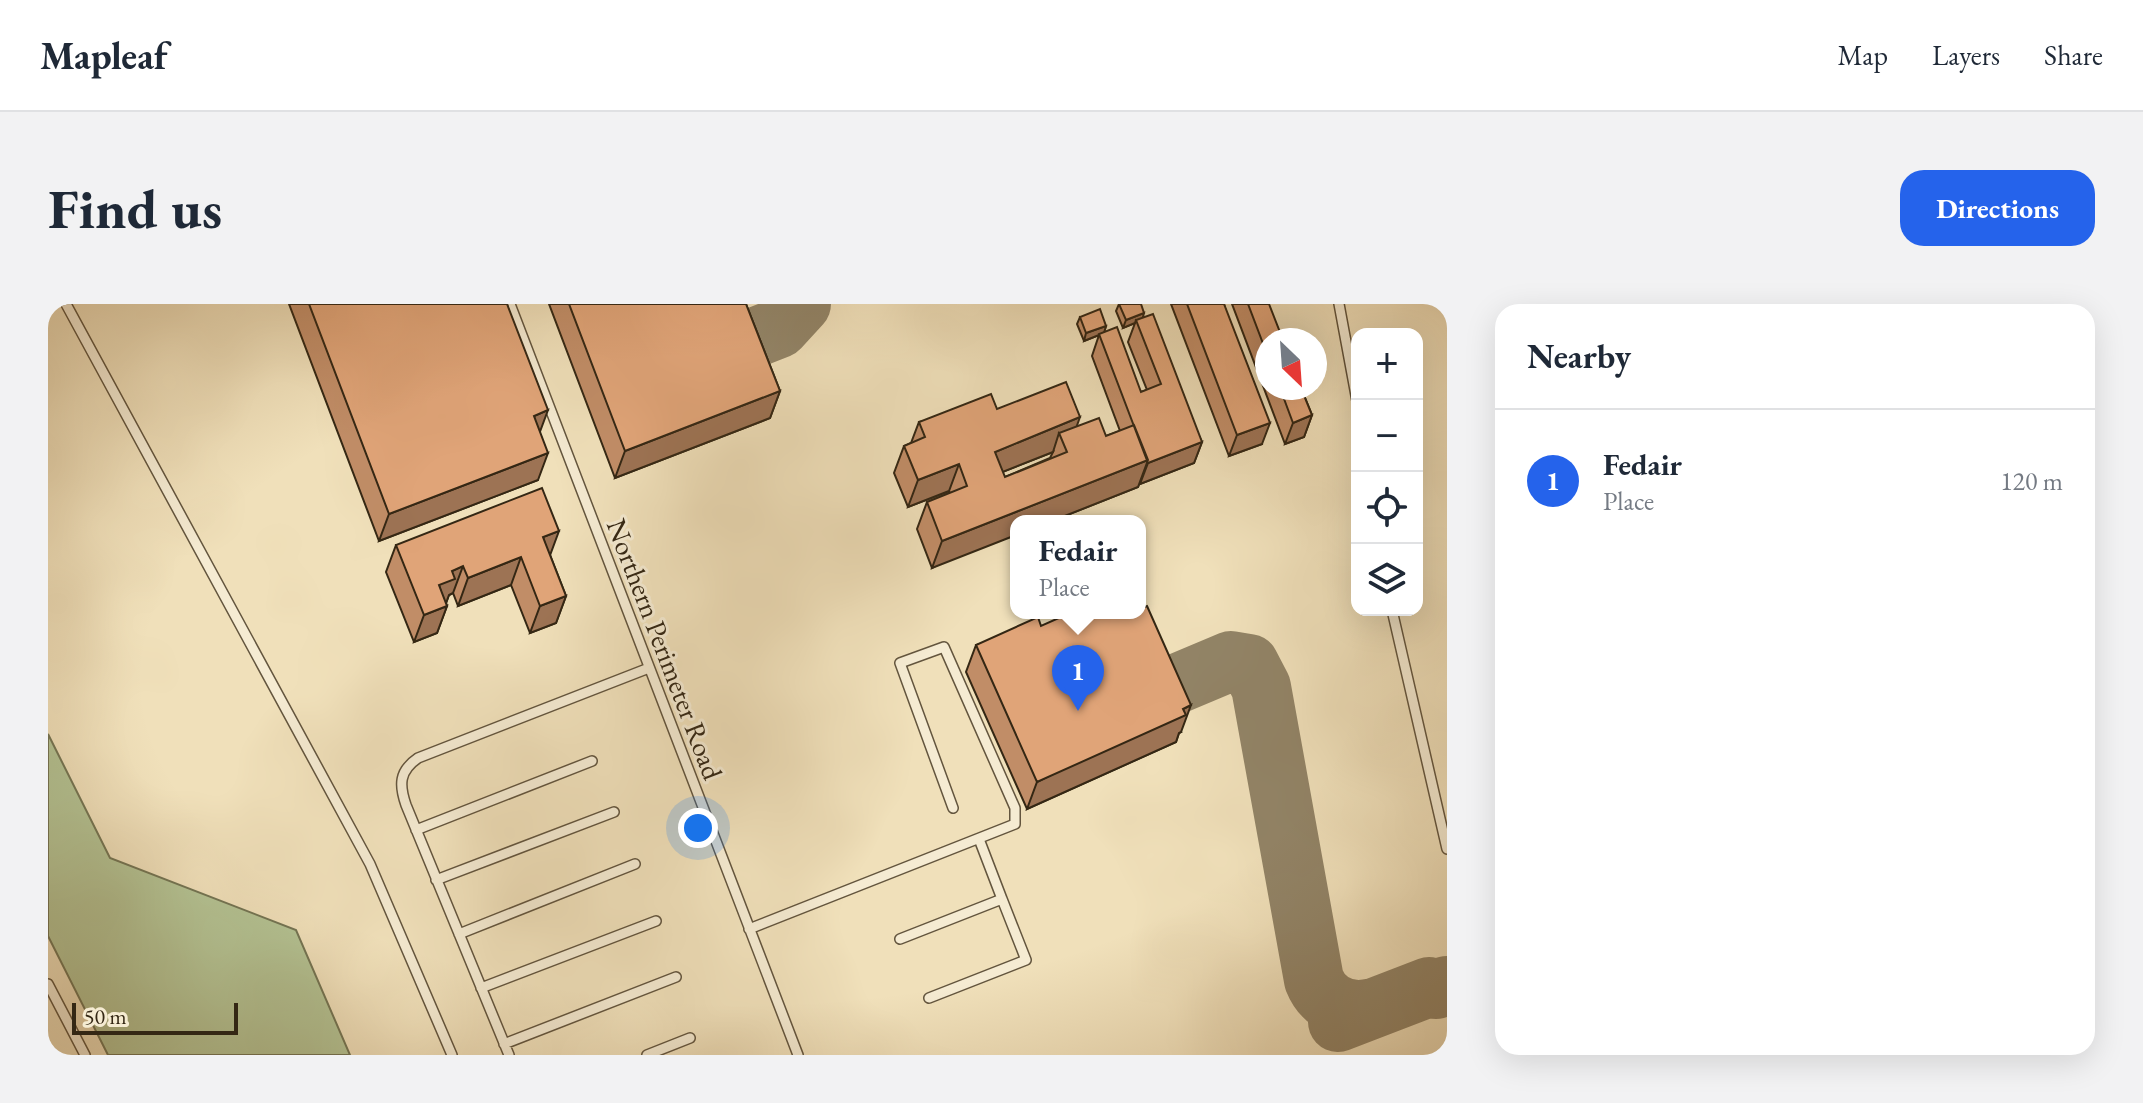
<!DOCTYPE html>
<html lang="en">
<head>
<meta charset="utf-8">
<style>
  body { margin:0; font-family:"EB Garamond",serif; background:#f2f2f3; color:#1f2937 }
  .controls { position:absolute; right:24px; top:24px; display:grid; overflow:hidden; border-radius:16px; box-shadow:0 8px 32px #0002 }
  .controls button { width:72px; height:72px; display:grid; place-items:center; padding:0; border:0; border-bottom:2px solid #e0e1e3; background:#fff; color:#1f2937; font:40px sans-serif }
  .compass { position:absolute; left:1207px; top:24px; width:72px; height:72px; border-radius:50%; background:#fff; box-shadow:0 8px 32px #0002; rotate:155deg }
  .scale { position:absolute; left:24px; bottom:20px; width:166px; box-sizing:border-box; padding-left:8px; border:4px solid #342714; border-top:0; font-size:22px; line-height:28px; white-space:nowrap; color:#342714; -webkit-text-stroke:6px #f5ebd2; paint-order:stroke }
  .you { position:absolute; left:650px; top:524px; width:28px; height:28px; margin:-20px; border:6px solid #fff; border-radius:50%; background:#1a73e8; box-shadow:0 0 0 12px #1a73e833 }
  .badge { display:grid; place-items:center; width:52px; height:52px; border-radius:50%; background:#2563eb; color:#fff; font-size:26px; font-weight:700 }
  .pin { position:absolute; translate:-50% -66px; filter:drop-shadow(0 2px 4px #0008) }
  .pin::after { content:''; position:absolute; top:42px; width:28px; height:24px; background:inherit; clip-path:polygon(0 0,100% 0,50% 100%) }
  .popup { position:absolute; left:962px; top:211px; width:136px; height:104px; box-sizing:border-box; display:grid; place-content:center; border-radius:16px; background:#fff; filter:drop-shadow(0 2px 6px #0005); font-size:26px; white-space:nowrap; color:#747a83 }
  .popup b { font-size:30px; color:#1f2937 }
  .popup::after { content:''; position:absolute; left:50%; top:100%; margin-left:-16px; border:16px solid transparent; border-top-color:#fff }
  .list { margin:0; padding:0; list-style:none }
  h2 { display:flex; justify-content:space-between; align-items:center; height:104px; margin:0; padding:0 32px; font-size:34px }
  h2 small { font-size:26px; font-weight:400; color:#747a83 }
  .list li { display:grid; grid-template-columns:52px 1fr auto; gap:24px; align-items:center; box-sizing:border-box; height:144px; padding:0 32px; border-top:2px solid #e0e1e3 }
  .list b { display:block; font-size:30px; white-space:nowrap }
  .list p { margin:0; font-size:26px; white-space:nowrap; color:#747a83 }
  .list em { font-size:26px; font-style:normal; color:#747a83 }
  .icon { flex:none; width:44px; height:44px; fill:none; stroke:currentColor; stroke-width:2; stroke-linecap:round; stroke-linejoin:round }
  .map { position:relative; flex:none; width:1399px; height:751px; overflow:hidden; border-radius:24px }
  header { display:flex; align-items:center; gap:48px; box-sizing:border-box; height:112px; padding:0 40px; background:#fff; border-bottom:2px solid #e0e1e3 }
  header strong { font-size:38px }
  nav { display:flex; gap:44px; margin-inline-start:auto; font-size:28px }
  .intro { display:flex; align-items:center; justify-content:space-between; box-sizing:border-box; height:192px; padding:0 48px }
  h1 { margin:0; font-size:56px }
  .button { padding:20px 36px; border-radius:24px; background:#2563eb; color:#fff; font-size:28px; font-weight:700 }
  main { display:flex; gap:48px; padding:0 48px }
  aside { flex:1; background:#fff; border-radius:24px; box-shadow:0 8px 32px #0002 }
  .map>svg:first-child { display:block }
</style>
</head>
<body>
<header>
<strong>Mapleaf</strong>
<nav><a>Map</a><a>Layers</a><a>Share</a></nav>
</header>
<div class="intro"><h1>Find us</h1><a class="button">Directions</a></div>
<main>
<div class="map">
<svg width="1399" height="751" viewBox="0 0 1399 751">
  <rect width="100%" height="100%" fill="#f0e0ba"/>
  <filter id="stains"><feTurbulence type="fractalNoise" baseFrequency=".0025" numOctaves="4"/><feColorMatrix values="0 0 0 0 .2 0 0 0 0 .09 0 0 0 0 .02 0 0 0 .5 -.17"/></filter>
  <radialGradient id="worn" r=".72"><stop offset=".6" stop-color="#630" stop-opacity="0"/><stop offset="1" stop-color="#630" stop-opacity=".3"/></radialGradient>
  <path fill="#b4c394" stroke="#747554" stroke-width="2" d="M0,430L62,554L248,626L302,751H60L0,632Z"/>
  <g fill="none" stroke-linecap="round" stroke-linejoin="round">
    <path stroke="#928467" stroke-width="60" d="M693,39L731,24L753,0
      M1114,386L1183,357L1201,360L1213,383L1266,676C1276,701 1301,710 1326,704
      M1290,718L1381,683L1388,685L1399,682"/>
    <defs>
      <path id="lane" d="M18,0L322,560L404,751
        M462,0L750,751
        M1291,0L1309,97
        M1344,306L1399,545
        M368,526L544,457
        M388,576L566,508
        M701,625L967,520V504L896,343L852,359L905,504
        M411,630L587,560
        M852,635L954,595L931,535
        M0,680L37,751
        M433,684L608,617
        M881,694L978,656L954,595
        M456,740L628,673
        M461,751L358,501C351,481 351,467 370,454L601,364
        M599,751L642,734"/>
    </defs>
    <use href="#lane" stroke="#63553e" stroke-width="12"/>
    <use href="#lane" stroke="#f5ebd2" stroke-width="9"/>
  </g>
  <path fill="#c18d67" stroke="#342714" stroke-width="2" fill-rule="evenodd" d="M241,0H459L492,128L490,176L331,237Z
    M501,0H698L732,87L722,114L567,174Z
    M1071,0L1095,14L1154,138L1146,159L1092,180V178L1090,183L1004,217H968L884,264L869,225L879,198L902,189L901,187L860,203L846,169L856,142L863,139L871,118L949,105L1029,122L1058,132L1072,127L1044,52L1051,31L1036,37L1029,20L1032,13L1058,22L1056,28L1093,88L1099,86L1080,38L1087,19L1075,24L1068,7ZM1005,148L1002,154L957,173L954,168Z
    M1123,0H1176L1214,140L1181,152Z
    M1184,0H1221L1219,36V84H1253L1264,111L1256,133L1237,140Z
    M348,241L502,251L518,292L508,319L482,329L463,281L410,302L405,289L401,291L398,299L399,302L389,329L366,338L338,268Z
    M993,322L1133,428L1131,429L1128,438L979,505L918,368L928,341Z"/>
  <path fill="#9d7354" stroke="#342714" stroke-width="2" d="M1096,9L1094,17L1088,16L1087,19L1075,24L1078,16Z
    M1058,22L1056,29L1036,37L1038,29Z
    M732,87L722,114L567,174L577,147Z
    M500,106L490,133L486,112Z
    M1264,111L1256,133L1237,140L1245,119Z
    M1032,113L1022,141L1011,129L1005,148L937,175L947,148Z
    M1222,119L1214,140L1181,152L1189,131Z
    M1154,138L1146,159L1092,180L1100,159Z
    M500,149L490,176L331,237L341,210Z
    M1100,156L1090,183L1004,217H968V231L884,264L894,237Z
    M911,160L901,187L860,203L870,176Z
    M511,227L501,254L495,233Z
    M473,253L463,281L410,302L420,274Z
    M415,262L405,289L401,291L397,302L391,281L404,267Z
    M518,292L508,319L482,329L492,302Z
    M399,302L389,329L366,338L376,311Z
    M1143,401L1133,428L1131,429L1128,438L979,505L989,478Z"/>
  <path fill="#e0a478" stroke="#342714" stroke-width="2" d="M261,0H459L500,106L486,112L500,149L341,210Z
    M521,0H698L732,87L577,147Z
    M1071,0H1093L1096,9L1078,16Z
    M1139,0H1176L1222,119L1189,131Z
    M1200,0H1221L1235,36H1219V50Z
    M1052,5L1058,22L1038,29L1032,13Z
    M1105,10L1154,138L1100,159L1051,30L1069,23L1093,88L1113,80L1088,16Z
    M1018,78L1032,113L947,148L957,173L1019,148L1011,129L1051,114L1058,132L1086,121L1100,156L894,237L879,198L919,182L911,160L870,176L856,142L877,133L871,118L943,90L949,105Z
    M1232,84H1253L1264,111L1245,119Z
    M494,184L511,227L495,233L518,292L492,302L473,253L420,274L415,262L404,267L407,275L391,281L399,302L376,311L348,241Z
    M1099,302L1143,401L1135,405L1138,411L989,478L928,341L990,313L993,322L1022,309H1092V305Z"/>
  <g text-anchor="middle" dominant-baseline="central" stroke-width="6" stroke-linejoin="round" paint-order="stroke">
    <g font-size="28" fill="#342714" stroke="#f5ebd2">
      <text transform="translate(617 345) rotate(69)">Northern Perimeter Road</text>
    </g>
  </g>
  <rect width="100%" height="100%" filter="url(#stains)"/>
  <rect width="100%" height="100%" fill="url(#worn)"/>
</svg>
<div class="controls">
<button>+</button>
<button>−</button>
<button><svg class="icon" aria-label="locate" viewBox="0 0 24 24"><circle cx="12" cy="12" r="6"/><path d="M12 2v4M12 18v4M2 12h4M18 12h4"/></svg></button>
<button><svg class="icon" aria-label="layers" viewBox="0 0 24 24"><path d="M12 4l9 5-9 5-9-5zM3 14l9 5 9-5"/></svg></button>
</div>
<svg class="compass" viewBox="-18 -18 36 36"><path d="M0-13l5 13h-10z" fill="#e53935"/><path d="M0 13l5-13h-10z" fill="#747a83"/></svg>
<div class="scale">50 m</div>
<div class="you"></div>
<div class="pin badge" style="left:1030px;top:407px">1</div>
<div class="popup"><b>Fedair</b>Place</div>
</div>
<aside>
<h2>Nearby<small></small></h2>
<ul class="list">
<li><span class="badge">1</span><div><b>Fedair</b><p>Place</p></div><em>120 m</em></li>
</ul>
</aside>
</main>
</body>
</html>
